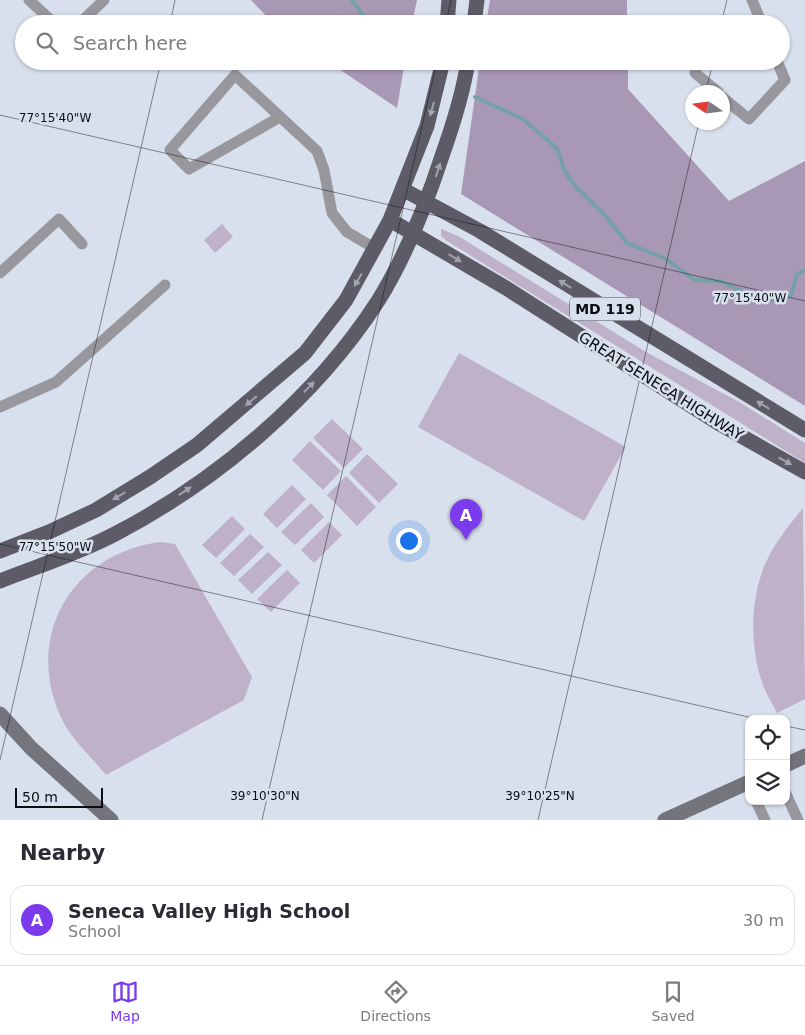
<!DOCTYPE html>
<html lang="en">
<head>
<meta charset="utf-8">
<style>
  body { margin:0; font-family:"DejaVu Sans",sans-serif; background:#f7f7f7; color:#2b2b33 }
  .controls { position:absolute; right:15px; bottom:15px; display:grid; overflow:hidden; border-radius:10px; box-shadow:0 1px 4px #0004 }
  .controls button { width:45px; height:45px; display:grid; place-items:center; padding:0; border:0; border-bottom:1px solid #e1e1e2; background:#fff; color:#2b2b33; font:25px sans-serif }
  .compass { position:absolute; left:685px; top:85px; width:45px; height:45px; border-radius:50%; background:#fff; box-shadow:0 1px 4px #0004; rotate:283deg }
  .scale { position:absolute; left:15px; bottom:12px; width:88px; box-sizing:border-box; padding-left:5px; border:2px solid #0a0d11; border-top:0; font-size:14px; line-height:18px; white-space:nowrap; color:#0a0d11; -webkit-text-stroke:4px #d8e0ed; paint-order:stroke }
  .you { position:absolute; left:408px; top:540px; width:18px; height:18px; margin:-12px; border:4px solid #fff; border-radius:50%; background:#1a73e8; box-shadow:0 0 0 8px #1a73e833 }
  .badge { display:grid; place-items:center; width:32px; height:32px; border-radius:50%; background:#7c3aed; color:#fff; font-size:16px; font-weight:700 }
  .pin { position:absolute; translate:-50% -41px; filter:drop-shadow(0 1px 2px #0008) }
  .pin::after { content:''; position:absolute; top:26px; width:18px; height:15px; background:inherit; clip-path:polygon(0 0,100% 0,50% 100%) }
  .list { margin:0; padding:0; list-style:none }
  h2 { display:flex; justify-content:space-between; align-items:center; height:65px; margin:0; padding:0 20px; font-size:21px }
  h2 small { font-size:16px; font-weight:400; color:#7c7c81 }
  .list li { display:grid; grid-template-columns:32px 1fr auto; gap:15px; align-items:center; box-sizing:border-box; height:70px; margin:0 10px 10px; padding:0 10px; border:1px solid #e1e1e2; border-radius:15px }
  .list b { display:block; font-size:19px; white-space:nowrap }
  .list p { margin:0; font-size:16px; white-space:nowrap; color:#7c7c81 }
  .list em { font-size:16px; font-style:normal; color:#7c7c81 }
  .icon { flex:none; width:28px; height:28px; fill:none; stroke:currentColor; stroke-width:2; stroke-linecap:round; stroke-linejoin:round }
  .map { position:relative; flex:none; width:805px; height:820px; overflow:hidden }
  .search { position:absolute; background:#fff; box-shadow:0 1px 4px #0004; left:15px; right:15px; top:15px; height:55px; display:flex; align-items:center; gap:12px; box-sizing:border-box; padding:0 18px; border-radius:28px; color:#7c7c81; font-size:19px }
  .sheet { height:145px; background:#fff }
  nav { display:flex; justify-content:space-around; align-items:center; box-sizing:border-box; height:70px; border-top:1px solid #e1e1e2; background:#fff; font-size:14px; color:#7c7c81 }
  nav a { display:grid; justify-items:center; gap:2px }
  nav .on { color:#7c3aed }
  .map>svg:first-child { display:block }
</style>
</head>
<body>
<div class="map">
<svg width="805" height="820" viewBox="0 0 805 820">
  <rect width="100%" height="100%" fill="#d8e0ed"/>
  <path fill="#bfb1c7" d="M222,224L233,237L215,253L204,240Z
    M441,229L458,236L646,352L741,403L805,443V463L447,241L441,236Z
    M459,353L626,447L584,521L418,427Z
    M332,419L363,449L344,468L313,438Z
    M310,441L341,471L323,490L292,460Z
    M367,454L398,484L379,503L349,473Z
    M346,476L376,507L357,526L327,495Z
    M292,485L306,499L277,528L263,514Z
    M311,503L324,517L295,545L281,532Z
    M803,508L805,699L777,713C772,703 765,692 762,682C749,644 750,594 768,558C777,540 790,524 803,508Z
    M232,516L245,529L216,558L202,545Z
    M329,522L342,535L314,563L301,550Z
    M250,534L264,547L234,576L220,563Z
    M161,542L175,544L252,677L244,700L106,775C90,755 70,739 60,715C24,633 75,552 161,542Z
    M268,552L282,565L252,594L238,580Z
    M287,570L300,583L271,612L257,599Z"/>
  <path fill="#a998b5" d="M251,0H417L412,24H274Z
    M490,0H627V24H486Z
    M327,61H405L397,108Z
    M480,61H628V89L729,201L805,161V406L461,194Z"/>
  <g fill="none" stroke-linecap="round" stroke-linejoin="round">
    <path stroke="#76a0a9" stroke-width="4" d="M352,0L369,24
      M405,61L413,67
      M475,97L523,119L552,144L558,150L564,170L575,186L605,215L627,243L666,259L695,280L720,281L748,294L773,300L791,296L797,274L805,270"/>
    <path stroke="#97979d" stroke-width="11" d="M29,0L55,24
      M752,0L762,24
      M79,24L104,0
      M698,61L695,73L718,92
      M722,97L749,119L785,80L777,61
      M280,117L189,169L170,150L235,75L317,151L324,170L332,213L347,232L376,249
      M0,273L59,219L82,244
      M0,407L56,382L165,285
      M786,794L798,820
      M756,801L765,820"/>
    <path stroke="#74747d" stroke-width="15" d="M0,714L31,748L111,820
      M786,765L805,756
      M665,820L749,782"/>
    <path stroke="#5c5b66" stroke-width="15" d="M447,24L449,0
      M474,24L477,0
      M404,190L480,231L805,430
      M390,220L506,288L718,423L805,472
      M0,551L49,532L96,510L150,477L197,445L305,353L346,300L390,220L427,126L443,61
      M0,581C38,566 79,553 115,534C217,481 316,397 378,301C406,256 426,205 442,156C453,125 463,94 468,61"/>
  </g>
  <defs><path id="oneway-solid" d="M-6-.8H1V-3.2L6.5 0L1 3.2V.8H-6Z" transform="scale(1.25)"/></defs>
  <g fill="#a0a4b0">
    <use href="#oneway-solid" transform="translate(432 109) rotate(105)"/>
    <use href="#oneway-solid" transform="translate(438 170) rotate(-72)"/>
    <use href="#oneway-solid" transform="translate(455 258) rotate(31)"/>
    <use href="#oneway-solid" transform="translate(358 280) rotate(120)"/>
    <use href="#oneway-solid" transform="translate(565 284) rotate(-148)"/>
    <use href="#oneway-solid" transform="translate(309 387) rotate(-46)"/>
    <use href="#oneway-solid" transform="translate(251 401) rotate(140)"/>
    <use href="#oneway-solid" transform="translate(763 405) rotate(-149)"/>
    <use href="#oneway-solid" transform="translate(785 461) rotate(29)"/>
    <use href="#oneway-solid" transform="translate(185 491) rotate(-34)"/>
    <use href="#oneway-solid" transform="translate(119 496) rotate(149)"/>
  </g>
  <path fill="none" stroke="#0a0d11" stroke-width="1" stroke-opacity="0.45" d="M170,24L175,0M446,24L451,0M721,24L727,0M706,92L713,61M0,115L805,301M0,544L757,719M786,726L805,730M0,760L161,61M262,820L437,61M538,820L699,122"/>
  <g text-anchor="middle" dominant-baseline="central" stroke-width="5" stroke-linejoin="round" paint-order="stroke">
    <rect fill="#d8e0ed" stroke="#484c53" stroke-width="1" x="570" y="297.5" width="70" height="23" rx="4"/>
    <g font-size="14" font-weight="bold" fill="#0a0d11">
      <text x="605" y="309">MD 119</text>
    </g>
    <g font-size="15" fill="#0a0d11" stroke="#d8e0ed">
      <text transform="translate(661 386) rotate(32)">GREAT SENECA HIGHWAY</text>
    </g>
  </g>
  <g font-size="12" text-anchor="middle" fill="#0a0d11" stroke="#d8e0ed" stroke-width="5" stroke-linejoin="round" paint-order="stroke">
    <text x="55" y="122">77°15'40"W</text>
    <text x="750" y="302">77°15'40"W</text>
    <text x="55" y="551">77°15'50"W</text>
    <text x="265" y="800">39°10'30"N</text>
    <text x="540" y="800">39°10'25"N</text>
  </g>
</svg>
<div class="controls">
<button><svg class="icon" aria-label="locate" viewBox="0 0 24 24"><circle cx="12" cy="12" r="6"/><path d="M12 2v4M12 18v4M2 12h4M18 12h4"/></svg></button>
<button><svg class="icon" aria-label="layers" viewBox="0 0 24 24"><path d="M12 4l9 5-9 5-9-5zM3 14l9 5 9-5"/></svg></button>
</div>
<svg class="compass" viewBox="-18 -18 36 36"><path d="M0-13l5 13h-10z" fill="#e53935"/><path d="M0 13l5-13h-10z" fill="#7c7c81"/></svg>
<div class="scale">50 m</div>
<div class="you"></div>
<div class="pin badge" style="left:466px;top:540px">A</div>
<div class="search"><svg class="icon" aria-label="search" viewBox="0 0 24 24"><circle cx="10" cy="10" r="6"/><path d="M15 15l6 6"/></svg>Search here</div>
</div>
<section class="sheet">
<h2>Nearby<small></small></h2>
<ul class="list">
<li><span class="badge">A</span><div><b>Seneca Valley High School</b><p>School</p></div><em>30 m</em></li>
</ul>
</section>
<nav>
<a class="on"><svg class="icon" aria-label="map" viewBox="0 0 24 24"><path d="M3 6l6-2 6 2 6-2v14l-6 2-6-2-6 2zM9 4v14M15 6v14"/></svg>Map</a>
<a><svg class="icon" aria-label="directions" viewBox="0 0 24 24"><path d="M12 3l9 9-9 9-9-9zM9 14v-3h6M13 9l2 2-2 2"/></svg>Directions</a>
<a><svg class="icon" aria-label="saved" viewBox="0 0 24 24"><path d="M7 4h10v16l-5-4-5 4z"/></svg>Saved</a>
</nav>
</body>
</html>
